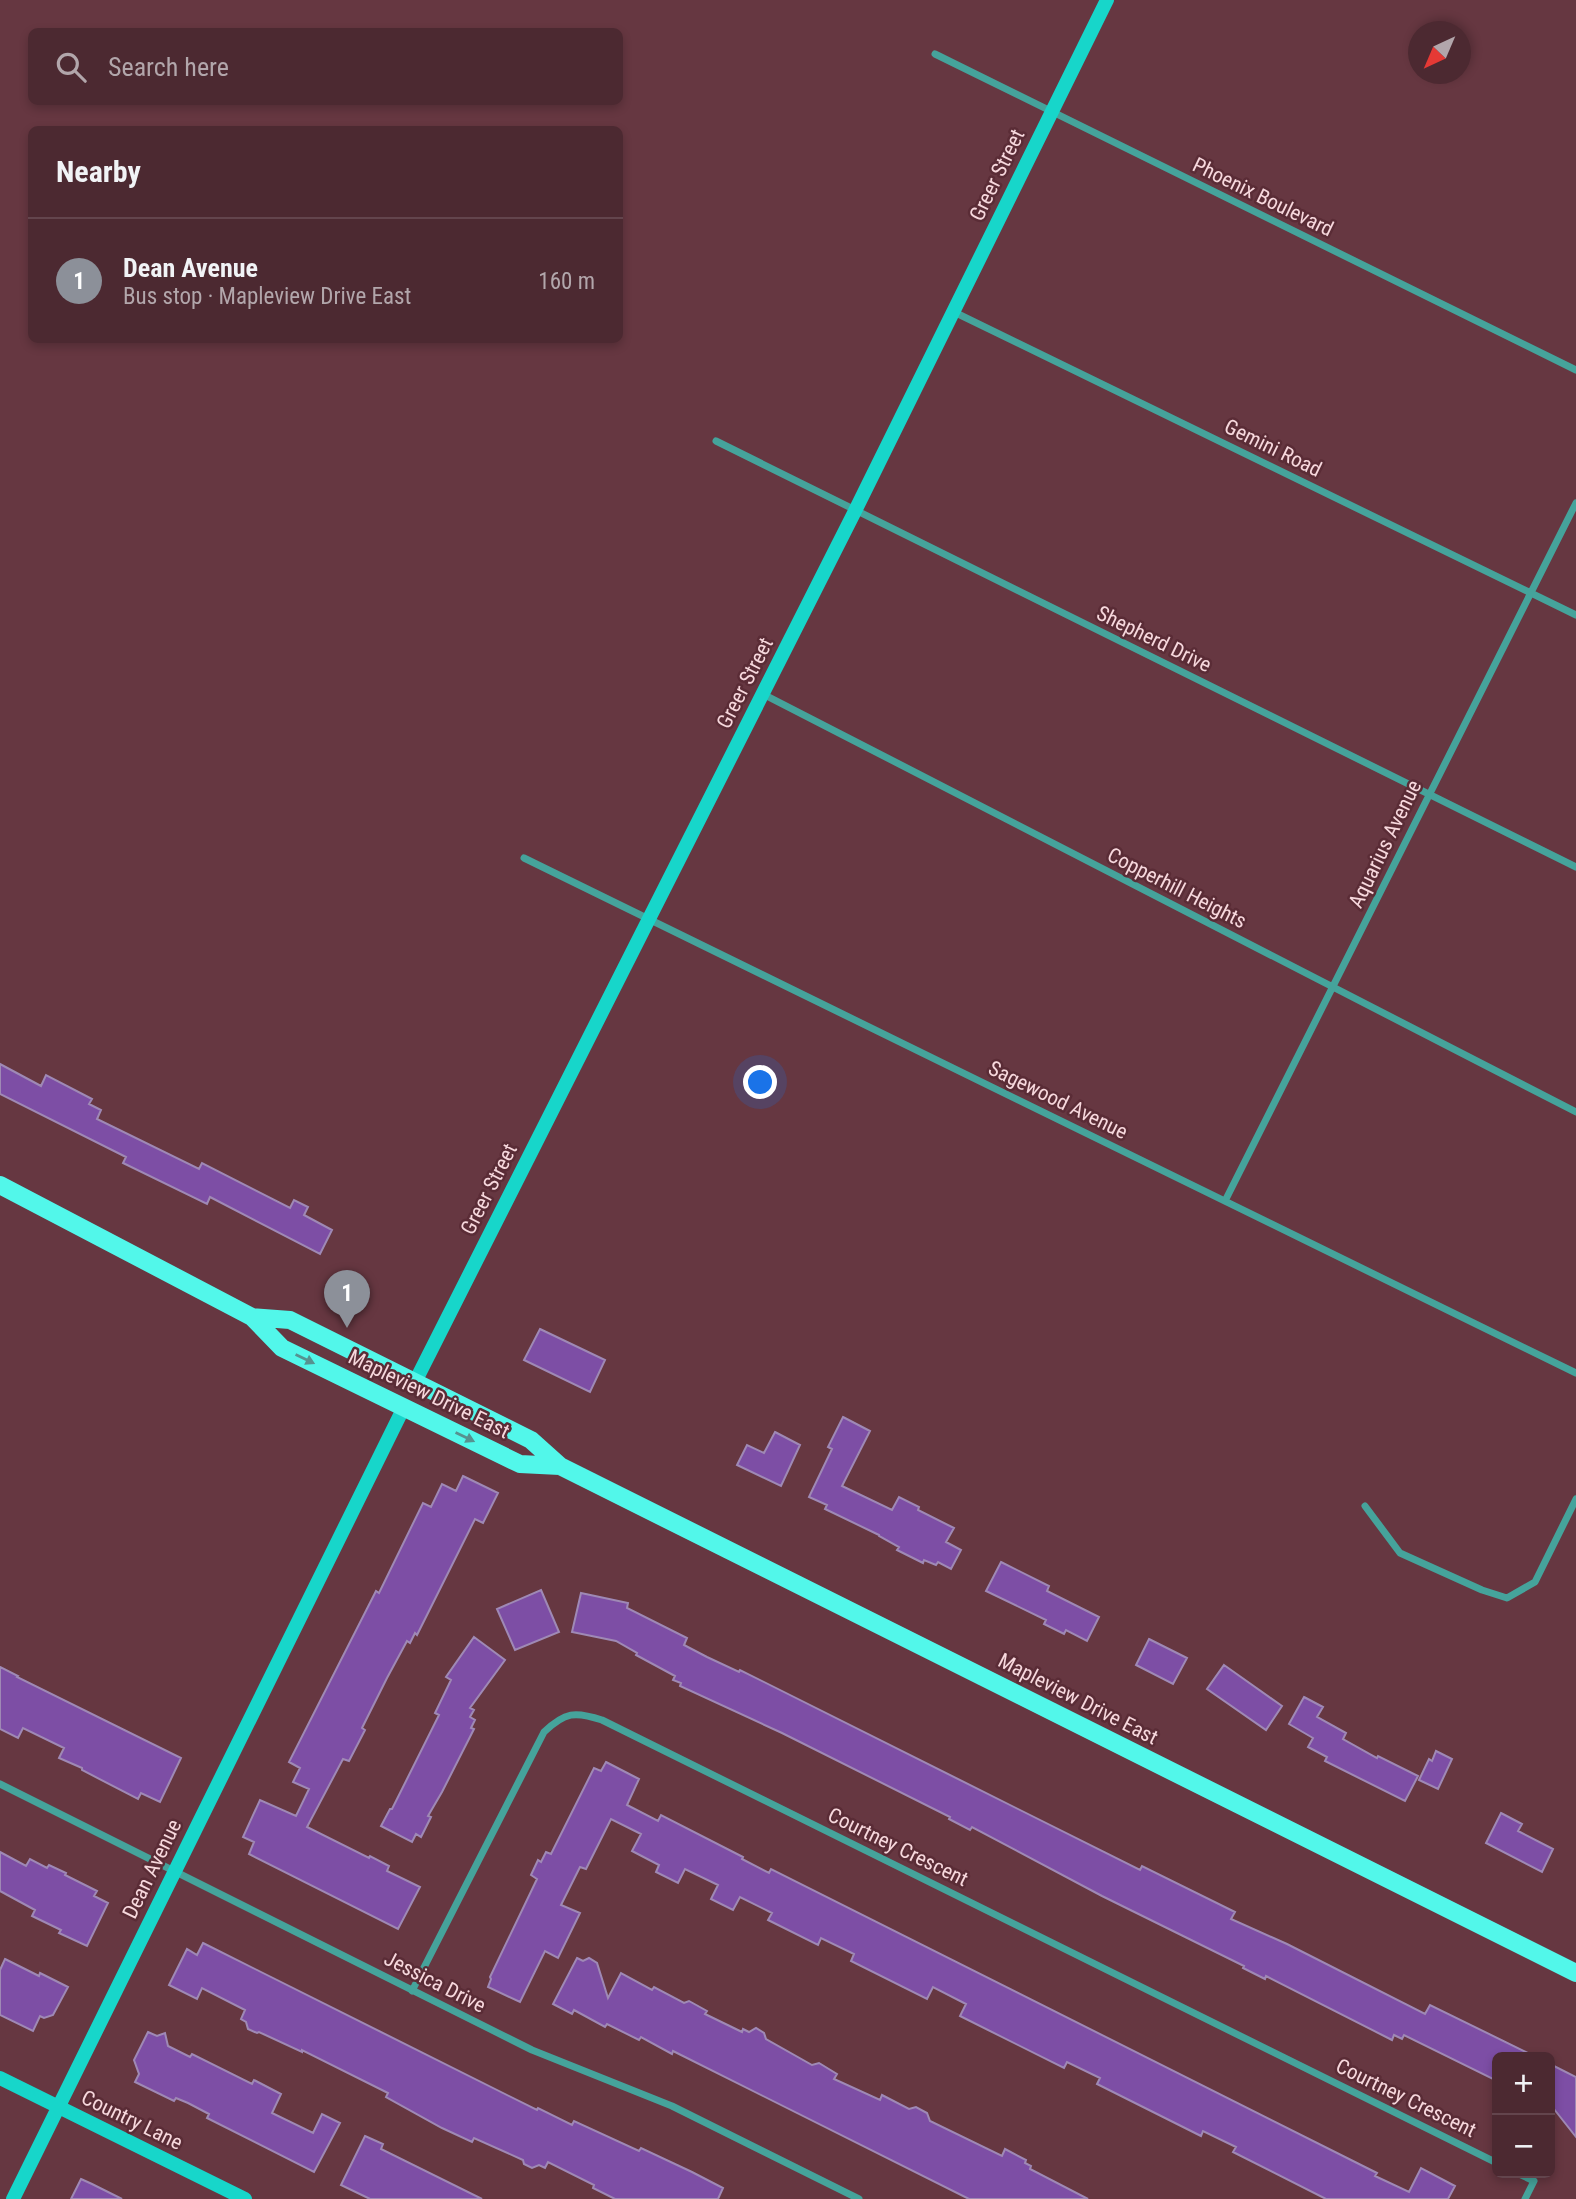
<!DOCTYPE html>
<html lang="en">
<head>
<meta charset="utf-8">
<style>
  body { margin:0; font-family:"Roboto Condensed",sans-serif; background:#533139; color:#f1f3f6 }
  .controls { position:absolute; right:21px; bottom:21px; display:grid; overflow:hidden; border-radius:10px; box-shadow:0 4px 10px #0003 }
  .controls button { width:63px; height:63px; display:grid; place-items:center; padding:0; border:0; border-bottom:2px solid #63454d; background:#4c2931; color:#f1f3f6; font:35px sans-serif }
  .compass { position:absolute; left:1408px; top:21px; width:63px; height:63px; border-radius:50%; background:#4c2931; box-shadow:0 4px 10px #0003; rotate:224deg }
  .you { position:absolute; left:761px; top:1083px; width:24px; height:24px; margin:-18px; border:5px solid #fff; border-radius:50%; background:#1a73e8; box-shadow:0 0 0 10px #1a73e833 }
  .badge { display:grid; place-items:center; width:46px; height:46px; border-radius:50%; background:#8c9099; color:#fff; font-size:23px; font-weight:700 }
  .pin { position:absolute; translate:-50% -58px; filter:drop-shadow(0 2px 4px #0008) }
  .pin::after { content:''; position:absolute; top:37px; width:24px; height:21px; background:inherit; clip-path:polygon(0 0,100% 0,50% 100%) }
  .list { margin:0; padding:0; list-style:none }
  h2 { display:flex; justify-content:space-between; align-items:center; height:91px; margin:0; padding:0 28px; font-size:30px }
  h2 small { font-size:23px; font-weight:400; color:#b2a6ab }
  .list li { display:grid; grid-template-columns:46px 1fr auto; gap:21px; align-items:center; box-sizing:border-box; height:126px; padding:0 28px; border-top:2px solid #63454d }
  .list b { display:block; font-size:26px; white-space:nowrap }
  .list p { margin:0; font-size:23px; white-space:nowrap; color:#b2a6ab }
  .list em { font-size:23px; font-style:normal; color:#b2a6ab }
  .icon { flex:none; width:38px; height:38px; fill:none; stroke:currentColor; stroke-width:2; stroke-linecap:round; stroke-linejoin:round }
  .map { position:relative; flex:none; width:1576px; height:2199px; overflow:hidden }
  .search { position:absolute; background:#4c2931; box-shadow:0 4px 10px #0003; left:28px; top:28px; width:595px; height:77px; display:flex; align-items:center; gap:18px; box-sizing:border-box; padding:0 24px; border-radius:10px; color:#b2a6ab; font-size:26px }
  .panel { position:absolute; background:#4c2931; box-shadow:0 4px 10px #0003; left:28px; top:126px; width:595px; height:217px; border-radius:10px }
  .map>svg:first-child { display:block }
</style>
</head>
<body>
<div class="map">
<svg width="1576" height="2199" viewBox="0 0 1576 2199">
  <rect width="100%" height="100%" fill="#663741"/>
  <path fill="#7d4ea5" stroke="#9f89b5" stroke-width="2" d="M0,1064L41,1086L46,1075L92,1099L89,1104L101,1110L97,1119L199,1169L202,1163L290,1208L294,1200L308,1207L304,1215L332,1230L320,1254L210,1197L207,1204L123,1163L126,1157L0,1094Z
    M540,1329L605,1360L590,1392L524,1360Z
    M843,1417L870,1431L842,1486L892,1510L899,1497L919,1507L918,1510L954,1528L946,1542L961,1550L951,1569L938,1562L936,1565L924,1560L923,1563L897,1550L899,1547L879,1536V1535L825,1509L827,1505L809,1497L832,1449L828,1447Z
    M775,1432L800,1445L781,1486L737,1465L747,1445L764,1453Z
    M463,1476L498,1493L483,1523L475,1519L417,1635L415,1633L410,1643L407,1641L387,1678L362,1728L365,1730L349,1761L343,1759L307,1827L369,1858L370,1856L389,1866L387,1871L420,1887L398,1929L249,1854L254,1842L243,1837L260,1800L296,1816L309,1789L293,1782L300,1768L289,1762L376,1591L379,1593L423,1503L431,1507L442,1484L456,1491Z
    M1001,1562L1049,1586L1047,1591L1099,1617L1087,1641L1066,1630L1064,1634L1044,1624L1046,1620L986,1591Z
    M541,1590L559,1632L515,1650L497,1609Z
    M581,1593L628,1603L627,1608L687,1638L684,1645L707,1657L739,1672L740,1670L1140,1870L1142,1866L1235,1912L1231,1919L1287,1944L1425,2014L1430,2005L1536,2057H1497V2081L1404,2035L1402,2039L1394,2035L1392,2040L1266,1976L1265,1979L1243,1968L1244,1966L1102,1896L972,1827L970,1830L949,1819L950,1817L782,1733L680,1686L681,1683L673,1680L675,1676L636,1655L637,1653L616,1641L572,1632Z
    M474,1637L505,1660L470,1708L474,1710L470,1717L475,1720L471,1728L474,1729L442,1792L428,1816L431,1817L421,1837L416,1834L412,1842L381,1826L390,1809H392L439,1715L435,1713L451,1680L446,1677Z
    M1149,1639L1187,1658L1173,1684L1136,1665Z
    M1224,1665L1282,1706L1266,1730L1207,1689Z
    M0,1667L18,1676L17,1677L181,1758L160,1802L141,1793L138,1799L82,1770V1768L59,1758L64,1748L23,1728L18,1738L0,1729Z
    M1304,1697L1323,1707L1317,1717L1346,1733L1343,1739L1377,1758L1378,1756L1418,1776L1405,1801L1325,1761L1327,1757L1308,1747L1313,1738L1289,1724Z
    M1436,1751L1452,1759L1438,1789L1419,1780L1429,1759L1432,1761Z
    M606,1762L639,1779L627,1805L658,1821L661,1815L743,1857L742,1859L769,1873L771,1869L1377,2173L1375,2176L1409,2192L1421,2168L1455,2186L1448,2199H1326L1233,2152L1236,2147L1203,2131L1201,2136L1097,2084L1100,2078L1067,2062L1064,2068L960,2016L966,2004L933,1987L927,1999L851,1961L854,1954L821,1938L818,1945L768,1920L772,1913L740,1897L733,1910L711,1899L718,1885L685,1869L678,1883L656,1872L659,1865L632,1851L641,1834L611,1819L586,1869L580,1867L561,1905L580,1913L558,1958L545,1951L520,2002L488,1987L491,1979L490,1977L537,1879L531,1875L538,1860L541,1862L546,1852L551,1854L594,1768L601,1771Z
    M1501,1813L1522,1824L1518,1831L1553,1849L1542,1872L1486,1843Z
    M0,1852L26,1866L30,1859L47,1868L49,1865L66,1873L65,1875L97,1891L94,1896L108,1903L87,1946L59,1933L61,1930L32,1916L35,1910L0,1891Z
    M203,1943L537,2110L538,2108L572,2125L574,2121L639,2151L641,2148L692,2172L723,2188L718,2199H615L593,2188L594,2185L548,2162L545,2168L539,2165L532,2168L524,2164L523,2160L474,2138L472,2142L442,2128L386,2097L388,2093L302,2050V2052L259,2032L257,2033L248,2029L246,2022L241,2019L245,2010L202,1988L197,1999L169,1985L187,1949L197,1955Z
    M577,1958L583,1961L589,1958L597,1963L608,1998L621,1973L652,1990L654,1987L684,2003L689,2001L707,2011L705,2014L742,2032L743,2029L749,2032L756,2028L764,2033L766,2039L812,2065L819,2063L837,2074L834,2079L880,2100L882,2095L909,2109L916,2107L927,2113L930,2121L1002,2156L1005,2149L1026,2160L1025,2163L1031,2166L1030,2169L1088,2199H969L673,2051L672,2054L641,2037L639,2040L607,2024L605,2027L574,2010L572,2014L553,2004Z
    M5,1959L39,1976L40,1973L68,1987L53,2015L44,2018L40,2016L33,2031L0,2015V1970Z
    M148,2032L157,2036L165,2033L168,2046L190,2057L192,2054L252,2084L254,2080L281,2094L272,2113L313,2133L322,2114L340,2123L314,2172L207,2118L209,2114L188,2103L176,2098L174,2101L135,2082L139,2074L134,2060Z
    M1550,2064L1576,2077V2137L1550,2104Z
    M365,2136L383,2144L381,2149L482,2199H370L341,2185Z
    M81,2179L92,2184L122,2199H71Z"/>
  <g fill="none" stroke-linecap="round" stroke-linejoin="round">
    <path stroke="#45a39b" stroke-width="7" d="M935,54L1576,370
      M954,312L1576,615
      M716,441L1576,867
      M763,694L1576,1112
      M524,858L1576,1373
      M1225,1201L1576,503
      M1365,1506L1400,1553L1482,1590L1507,1598L1535,1582L1576,1499
      M0,1784L532,2050L672,2106L859,2199
      M412,1991L544,1732C565,1712 575,1711 602,1720L1497,2163
      M1517,2173L1534,2181L1525,2199"/>
    <path stroke="#17d6ca" stroke-width="14" d="M415,1382L855,511L1107,0
      M0,2078L245,2199
      M13,2199L404,1407"/>
    <path stroke="#52f7ea" stroke-width="18" d="M0,1185L252,1317L282,1348L520,1464L560,1466
      M252,1317L290,1320L531,1440L560,1466L1576,1973"/>
  </g>
  <defs><path id="oneway-solid" d="M-6-.8H1V-3.2L6.5 0L1 3.2V.8H-6Z" transform="scale(1.75)"/></defs>
  <g fill="#569290">
    <use href="#oneway-solid" transform="translate(305 1359) rotate(26)"/>
    <use href="#oneway-solid" transform="translate(465 1437) rotate(26)"/>
  </g>
  <g text-anchor="middle" dominant-baseline="central" stroke-width="5" stroke-linejoin="round" paint-order="stroke">
    <g font-size="21" fill="#f7d8dd" stroke="#5a2c36">
      <text transform="translate(997 175) rotate(-64)">Greer Street</text>
      <text transform="translate(1263 197) rotate(26)">Phoenix Boulevard</text>
      <text transform="translate(1273 448) rotate(26)">Gemini Road</text>
      <text transform="translate(1154 639) rotate(26)">Shepherd Drive</text>
      <text transform="translate(745 683) rotate(-63)">Greer Street</text>
      <text transform="translate(1385 844) rotate(-64)">Aquarius Avenue</text>
      <text transform="translate(1177 888) rotate(27)">Copperhill Heights</text>
      <text transform="translate(1058 1100) rotate(26)">Sagewood Avenue</text>
      <text transform="translate(489 1189) rotate(-63)">Greer Street</text>
      <text transform="translate(429 1394) rotate(26)">Mapleview Drive East</text>
      <text transform="translate(1078 1699) rotate(27)">Mapleview Drive East</text>
      <text transform="translate(898 1847) rotate(26)">Courtney Crescent</text>
      <text transform="translate(152 1869) rotate(-64)">Dean Avenue</text>
      <text transform="translate(435 1982) rotate(27)">Jessica Drive</text>
      <text transform="translate(1406 2098) rotate(26)">Courtney Crescent</text>
      <text transform="translate(132 2120) rotate(26)">Country Lane</text>
    </g>
  </g>
</svg>
<div class="controls">
<button>+</button>
<button>−</button>
</div>
<svg class="compass" viewBox="-18 -18 36 36"><path d="M0-13l5 13h-10z" fill="#e53935"/><path d="M0 13l5-13h-10z" fill="#b2a6ab"/></svg>
<div class="you"></div>
<div class="pin badge" style="left:347px;top:1328px">1</div>
<div class="search"><svg class="icon" aria-label="search" viewBox="0 0 24 24"><circle cx="10" cy="10" r="6"/><path d="M15 15l6 6"/></svg>Search here</div>
<section class="panel">
<h2>Nearby<small></small></h2>
<ul class="list">
<li><span class="badge">1</span><div><b>Dean Avenue</b><p>Bus stop · Mapleview Drive East</p></div><em>160 m</em></li>
</ul>
</section>
</div>
</body>
</html>
